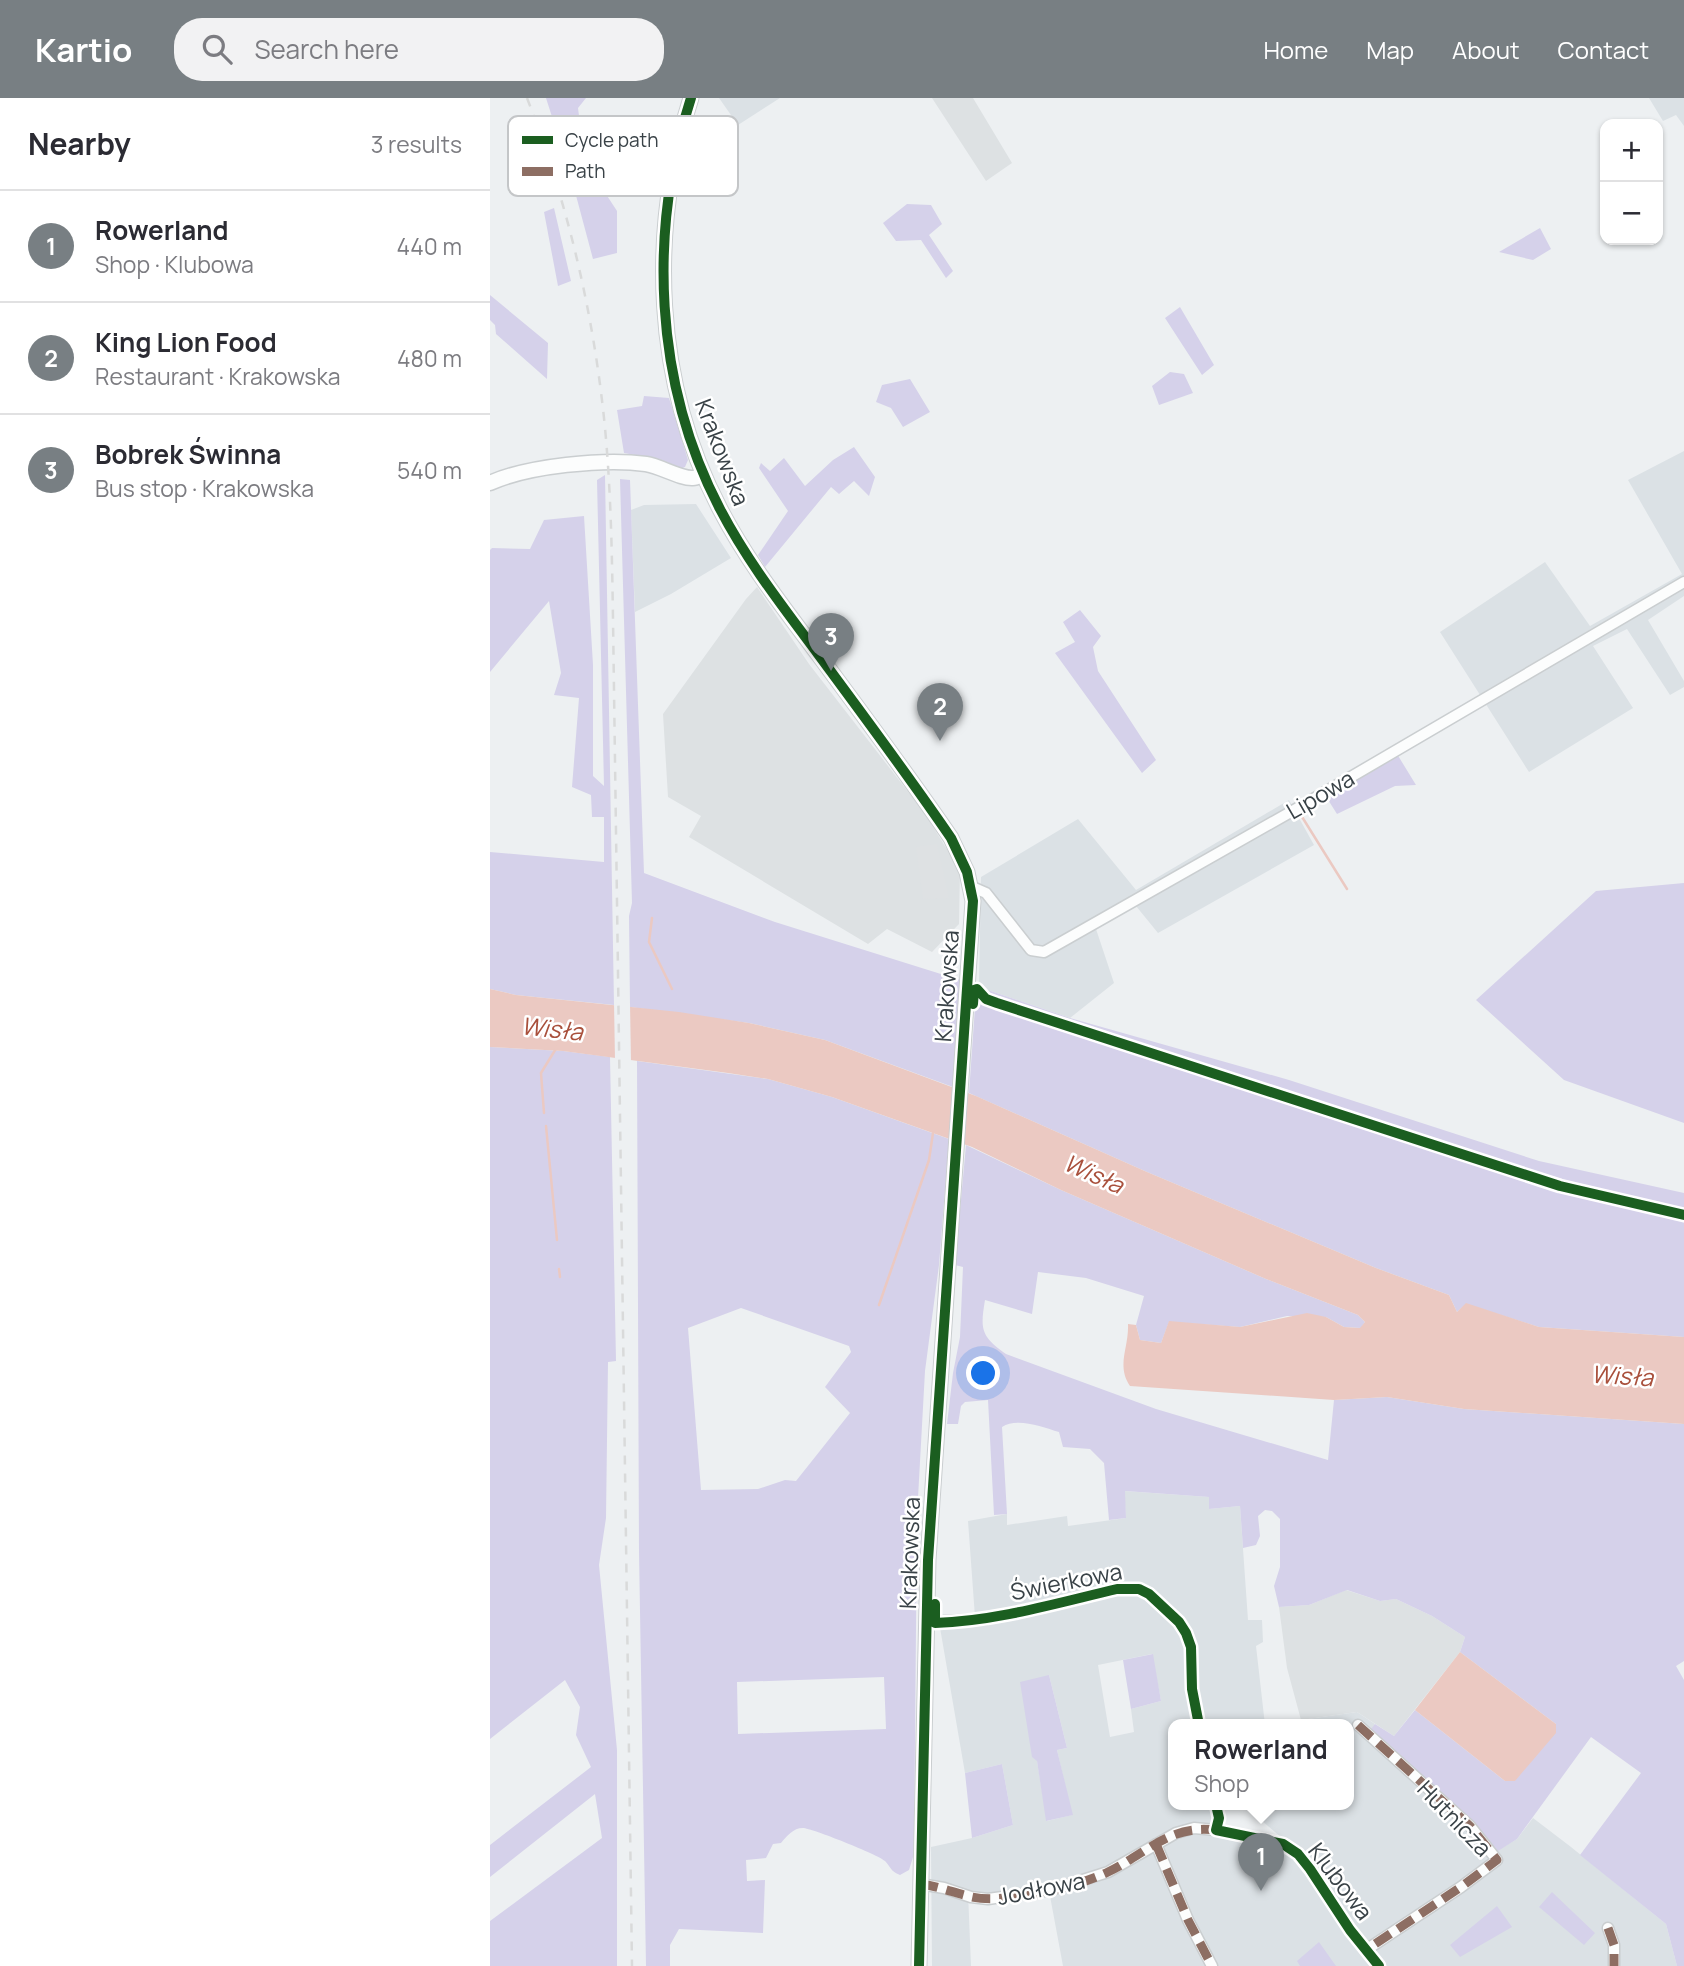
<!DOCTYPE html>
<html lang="en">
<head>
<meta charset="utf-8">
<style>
  body { margin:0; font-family:Manrope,sans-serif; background:#f2f2f3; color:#2b2b33 }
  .controls { position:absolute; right:21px; top:21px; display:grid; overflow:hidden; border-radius:14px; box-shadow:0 2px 5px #0004 }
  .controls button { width:63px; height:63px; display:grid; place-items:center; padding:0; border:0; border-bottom:2px solid #e1e1e2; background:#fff; color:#2b2b33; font:35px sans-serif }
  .you { position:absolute; left:494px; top:1276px; width:24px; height:24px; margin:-18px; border:5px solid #fff; border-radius:50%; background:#1a73e8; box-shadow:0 0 0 10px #1a73e833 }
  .badge { display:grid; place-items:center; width:46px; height:46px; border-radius:50%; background:#787f83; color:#fff; font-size:23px; font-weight:700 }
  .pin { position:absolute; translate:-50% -58px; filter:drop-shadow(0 2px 4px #0008) }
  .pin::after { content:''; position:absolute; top:37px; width:24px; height:21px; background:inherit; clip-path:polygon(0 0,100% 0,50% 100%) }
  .popup { position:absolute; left:678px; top:1621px; width:186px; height:91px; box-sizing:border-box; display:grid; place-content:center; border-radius:14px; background:#fff; filter:drop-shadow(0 2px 5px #0005); font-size:23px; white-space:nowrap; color:#7c7c81 }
  .popup b { font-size:26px; color:#2b2b33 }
  .popup::after { content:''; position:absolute; left:50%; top:100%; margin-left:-14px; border:14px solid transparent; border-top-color:#fff }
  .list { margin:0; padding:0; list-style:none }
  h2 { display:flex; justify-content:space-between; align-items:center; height:91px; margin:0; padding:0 28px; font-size:30px }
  h2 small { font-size:23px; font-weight:400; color:#7c7c81 }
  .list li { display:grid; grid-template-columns:46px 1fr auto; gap:21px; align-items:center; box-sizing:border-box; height:112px; padding:0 28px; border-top:2px solid #e1e1e2 }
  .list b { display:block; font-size:26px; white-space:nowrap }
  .list p { margin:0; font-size:23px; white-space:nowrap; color:#7c7c81 }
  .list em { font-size:23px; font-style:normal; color:#7c7c81 }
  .icon { flex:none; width:38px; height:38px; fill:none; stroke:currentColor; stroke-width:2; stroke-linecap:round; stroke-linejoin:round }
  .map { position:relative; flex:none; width:1194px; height:1868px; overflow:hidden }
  header { display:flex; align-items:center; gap:42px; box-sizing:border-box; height:98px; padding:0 35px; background:#787f83; color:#fff }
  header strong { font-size:33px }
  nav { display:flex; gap:38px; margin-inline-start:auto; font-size:24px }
  .search { width:490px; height:63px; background:#f2f2f3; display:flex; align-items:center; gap:18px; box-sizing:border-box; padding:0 24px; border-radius:28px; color:#7c7c81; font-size:26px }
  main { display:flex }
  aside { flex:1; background:#fff }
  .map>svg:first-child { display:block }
</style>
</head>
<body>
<header>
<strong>Kartio</strong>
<div class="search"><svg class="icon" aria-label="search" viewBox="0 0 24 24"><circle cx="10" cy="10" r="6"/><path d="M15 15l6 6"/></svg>Search here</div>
<nav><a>Home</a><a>Map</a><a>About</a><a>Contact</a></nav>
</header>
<main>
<aside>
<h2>Nearby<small>3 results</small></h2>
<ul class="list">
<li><span class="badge">1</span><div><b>Rowerland</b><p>Shop · Klubowa</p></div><em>440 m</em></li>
<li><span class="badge">2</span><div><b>King Lion Food</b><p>Restaurant · Krakowska</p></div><em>480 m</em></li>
<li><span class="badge">3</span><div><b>Bobrek Świnna</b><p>Bus stop · Krakowska</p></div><em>540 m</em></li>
</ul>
</aside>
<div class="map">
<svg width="1194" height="1868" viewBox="0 0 1194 1868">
  <rect width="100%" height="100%" fill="#edf0f2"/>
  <path fill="#dbe1e5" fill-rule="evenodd" d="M229,0H290L248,27Z
    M1159,0H1194V28L1186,17L1173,23Z
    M1194,353V498L1158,522L1194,583V589L1180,597L1137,531L1103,548L1143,610L1039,674L950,534L1055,464L1100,528L1192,476L1138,382Z
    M206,406L241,460L181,496L145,514L141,412L154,407Z
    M799,702L824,747L668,835L646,808L606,831L624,885L580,920L489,889L491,779L588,721L646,792Z
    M634,1393L719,1399V1411L750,1408L758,1522H772L773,1544L766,1548L775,1627H684V1707H721L723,1720L720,1726L684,1732L615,1771L562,1789L499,1798L478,1794L481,1868H442L441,1749L482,1740L523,1727L512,1666L475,1675L448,1518L485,1519L478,1423L517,1416V1427L577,1418L578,1428L636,1420ZM662,1556L671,1603L641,1611L644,1634L620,1639L608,1567ZM559,1577L577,1650L567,1652L582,1717L557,1723L547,1663Z
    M867,1614L885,1626L881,1632L1008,1752L1027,1741L1043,1720L1081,1749L1176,1826L1187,1868H896L885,1858L812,1753L792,1740L756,1709L750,1707H858V1627H793L811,1622Z
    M706,1735L782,1747L803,1758L885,1868H573L560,1798L618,1778L682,1742Z"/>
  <path fill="#dde1e3" d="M442,0H483L522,65L496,83Z
    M267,489L319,566L433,713L470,772L469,826L442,854L397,831L378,846L199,739L211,718L178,699L173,616L256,501Z
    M856,1492L890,1503L906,1501L942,1518L975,1539L970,1554L904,1638L867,1614L811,1622L797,1570L789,1509L819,1507Z"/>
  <path fill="#d5d1ea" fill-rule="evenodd" d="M56,0H96L88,10L95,64L127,113V155L103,161L80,75Z
    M417,106L441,107L452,126L439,137L463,173L456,180L431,142L406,143L393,125Z
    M64,110L81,183L68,188L54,114Z
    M1050,130L1061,151L1043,162L1009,154Z
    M0,197L58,245L57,281L6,236L5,227L0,222Z
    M690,209L724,267L712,277L675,220Z
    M680,274L694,276L703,295L669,307L662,288Z
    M420,281L440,314L413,329L401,310L386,304L392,287Z
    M154,298L179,300L198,362L195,369L188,372L161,360L134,355L127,312L152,308Z
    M364,349L385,379L379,398L364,383L349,396L341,389L275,469L268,457L298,413L269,370L271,365L280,373L294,360L315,388L343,362Z
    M115,377L124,907L26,897L0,891V754L114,764V719H102L101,697L82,689L89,600L64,597L71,575L59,503L0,574V452L2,450L40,451L54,422L94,418L103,567V678L114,688L107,382Z
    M130,381L140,382L154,775L285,824L470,882L463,989L335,942L259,925L140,909L139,818L142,805Z
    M590,512L611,538L603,549L608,573L666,662L652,675L565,555L585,544L573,524Z
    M907,656L926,687L905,688L847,716L835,697Z
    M1194,785V1025L1074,982L986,902L1106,793Z
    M489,889L580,920L799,982L1049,1063L1194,1095V1239L1049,1229L976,1206L967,1214L959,1197L886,1170L657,1074L479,995L486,895Z
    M0,949L73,953L120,959L126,1263L118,1264L116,1420L109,1467L127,1652V1868H0V1823L112,1740L105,1696L0,1779V1747L101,1669L86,1637L90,1609L75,1582L0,1641Z
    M147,963L278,981L342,999L459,1041L449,1167L435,1273L427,1418L424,1756L419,1772L410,1777C400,1773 401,1769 395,1763C389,1757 321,1730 313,1730C303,1730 297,1738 291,1745L283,1746L276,1760L256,1762L257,1783L275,1782L273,1835L189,1831L180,1847V1868H156L149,1454ZM251,1210L359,1248L361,1254L335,1289L360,1315L306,1383L295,1382L268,1391L211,1392L198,1230ZM394,1579L396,1631L248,1636L247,1584Z
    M476,1047L571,1092L776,1181L868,1217L875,1224L871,1230L854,1229L836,1219L797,1218L750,1229L679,1224L671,1245L650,1242L646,1227L654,1198L596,1180L548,1174L542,1216L495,1202C490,1232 491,1238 516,1256L666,1311L838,1362L844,1302L897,1299L974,1311L1194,1326V1563L1186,1568L1194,1582V1868H1187L1176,1826L1090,1757L1151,1675L1101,1639L1027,1741L1008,1753L972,1716L881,1631L885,1626L904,1638L925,1612L1015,1683L1066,1626L970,1554L975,1539L942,1518L906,1501L890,1503L857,1492L819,1507L789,1509L784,1488L790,1469V1421L782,1413L775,1412L768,1418L770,1438L766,1447L753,1450L750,1408L719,1411V1399L635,1393L636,1420L619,1422L614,1365L600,1351L573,1349L569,1334C552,1329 527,1319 512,1329L517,1416L504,1417L498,1302L475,1304L471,1308L468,1326H457L463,1275L470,1239L473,1169L465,1167Z
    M663,1556L671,1603L641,1611L633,1562Z
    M559,1577L577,1650L567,1652L583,1717L556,1723L547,1663L542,1659L530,1584Z
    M512,1666L523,1727L482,1740L475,1675Z
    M1062,1794L1105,1835L1094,1847L1049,1809Z
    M1007,1808L1022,1829L970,1859L960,1847Z
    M829,1844L846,1868H810L807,1863Z"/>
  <path fill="#dee1e3" d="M447,746L459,800L433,801L426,749Z"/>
  <path fill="#ebc9c2" d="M0,891L26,897L189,914L259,925L335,942L486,998L657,1074L886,1170L959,1197L967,1214L976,1205L1049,1229L1194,1239V1326L974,1311L897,1299L844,1302L640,1288C626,1267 639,1250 638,1226L646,1227L650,1242L671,1245L679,1223L750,1229L817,1215L836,1219L854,1229L870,1230L875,1224L868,1217L776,1181L571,1092L482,1049L342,999L278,981L238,975L73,953L0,949Z
    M970,1554L1066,1626V1635L1025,1683H1015L925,1612Z"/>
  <path fill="#edf0f2" d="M124,904L140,905L141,965L125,963Z"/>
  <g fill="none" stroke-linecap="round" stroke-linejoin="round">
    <path stroke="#ebc9c2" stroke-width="2.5" d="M809,714L857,791
      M162,820L159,844L182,891
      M54,1015L51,975L67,949
      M56,1028L67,1142
      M69,1171L70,1179
      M389,1207L439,1062L443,1035"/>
    <defs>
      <path id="minor" d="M480,788L496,795L541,852L554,854L813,707L1194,484
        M437,1524L496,1521L627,1491H649L659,1496L689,1524L696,1535L701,1549L702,1591L709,1627
        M868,1627L980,1728L1007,1762L971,1789L876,1852
        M726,1707L729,1720L726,1732
        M666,1746L698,1822L722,1868
        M430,1786L454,1790L481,1799L498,1801L561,1792L618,1774L686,1735L704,1730L726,1732L793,1746L808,1756L820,1771L860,1832L889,1868
        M1118,1830L1124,1847V1868"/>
      <path id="tertiary" d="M201,0C158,134 164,285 230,411C257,463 293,509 328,556C373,617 418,677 461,740L477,774L483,803L438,1462L429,1868
        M0,385C37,368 115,360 156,366C170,368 191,381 203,380C207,380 210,377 213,376"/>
    </defs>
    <use href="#minor" stroke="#caced0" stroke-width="13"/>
    <use href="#tertiary" stroke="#caced0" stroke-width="17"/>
    <use href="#minor" stroke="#fcfdfd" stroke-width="10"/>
    <use href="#tertiary" stroke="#fcfdfd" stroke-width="14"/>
    <path stroke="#d9dada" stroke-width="2.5" stroke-dasharray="9 9" stroke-linecap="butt" d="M37,0C78,106 104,217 115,330C121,394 122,457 123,521L142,1868"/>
    <path stroke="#8d6e63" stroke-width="9" stroke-dasharray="18 9" stroke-linecap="butt" d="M868,1627L980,1728L1007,1762L971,1789L876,1852
      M666,1746L698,1822L722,1868
      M430,1786C448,1788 464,1795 482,1799C506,1804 538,1797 562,1792C581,1788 601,1782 618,1774C659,1754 682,1724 731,1733
      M1118,1830L1124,1847V1868"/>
    <defs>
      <path id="cycleway" d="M201,0C158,134 164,285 230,411C257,463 293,509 328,556C373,617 418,677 461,740L477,774L483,803L438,1462L429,1868
        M483,906L484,892L487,891L496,901L507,905L1070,1088L1194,1117
        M445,1506V1525C507,1523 567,1505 627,1491H649L659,1496L689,1524L696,1535L701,1549L702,1591L709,1627
        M726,1707L729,1720L726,1732L793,1746L808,1756L820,1771L860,1832L889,1868"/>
    </defs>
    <use href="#cycleway" stroke="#fff" stroke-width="15"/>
    <use href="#cycleway" stroke="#1b5e20" stroke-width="10"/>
  </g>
  <g text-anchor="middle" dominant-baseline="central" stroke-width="5" stroke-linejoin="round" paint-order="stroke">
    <g font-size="23" fill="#394247" stroke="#fff">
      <text transform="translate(233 354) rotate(69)">Krakowska</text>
      <text transform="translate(830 696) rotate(-30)">Lipowa</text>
      <text transform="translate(456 888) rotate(-86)">Krakowska</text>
      <text transform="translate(419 1455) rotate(-88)">Krakowska</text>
      <text transform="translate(576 1483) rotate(-11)">Świerkowa</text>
      <text transform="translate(965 1720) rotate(46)">Hutnicza</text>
      <text transform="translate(851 1783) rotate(53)">Klubowa</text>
      <text transform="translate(551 1790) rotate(-11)">Jodłowa</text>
    </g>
    <g font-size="24" font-style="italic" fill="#a9503c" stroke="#fff">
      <text transform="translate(62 930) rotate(6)">Wisła</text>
      <text transform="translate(604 1075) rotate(24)">Wisła</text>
      <text transform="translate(1132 1277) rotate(3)">Wisła</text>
    </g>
  </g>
  <rect x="18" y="18" width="230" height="80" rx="10" fill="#fff" stroke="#c4c6c8" stroke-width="2"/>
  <rect x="32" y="38" width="31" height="8" fill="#1b5e20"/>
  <rect x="32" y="69" width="31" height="9" fill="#8d6e63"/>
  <g font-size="19" fill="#394247">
    <text x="75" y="49">Cycle path</text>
    <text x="75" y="80">Path</text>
  </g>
</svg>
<div class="controls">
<button>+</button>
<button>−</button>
</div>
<div class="you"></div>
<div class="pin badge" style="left:771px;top:1793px">1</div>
<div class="popup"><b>Rowerland</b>Shop</div>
<div class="pin badge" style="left:450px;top:643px">2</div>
<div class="pin badge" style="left:341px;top:573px">3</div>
</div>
</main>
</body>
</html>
